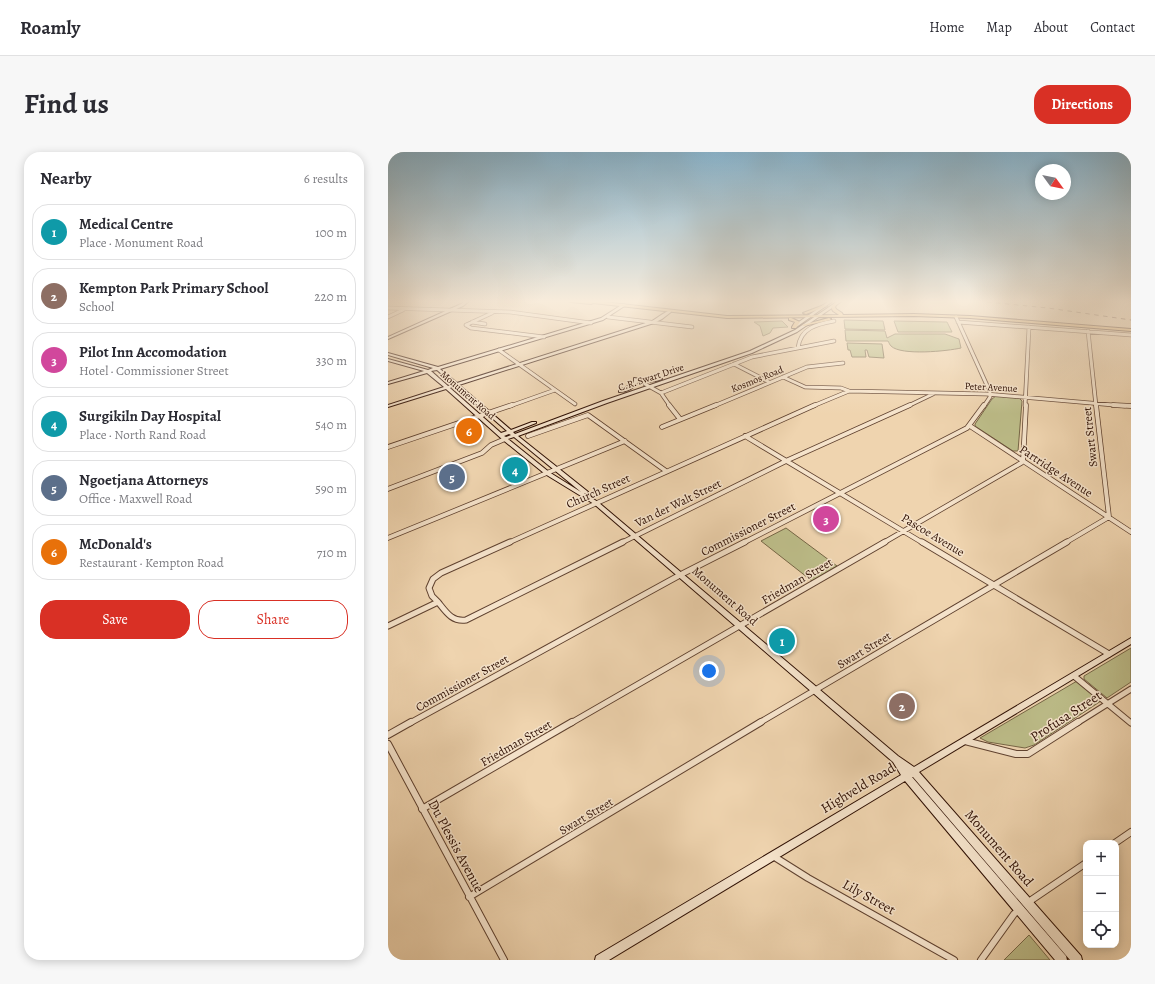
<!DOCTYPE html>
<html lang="en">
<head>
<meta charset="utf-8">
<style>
  body { margin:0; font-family:Alegreya,serif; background:#f7f7f7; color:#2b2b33 }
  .controls { position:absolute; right:12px; bottom:12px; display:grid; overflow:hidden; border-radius:8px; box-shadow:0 2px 10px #0003 }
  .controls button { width:36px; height:36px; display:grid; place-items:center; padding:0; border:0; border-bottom:1px solid #e1e1e2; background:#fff; color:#2b2b33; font:20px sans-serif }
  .compass { position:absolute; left:647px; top:12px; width:36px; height:36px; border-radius:50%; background:#fff; box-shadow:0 2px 10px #0003; rotate:123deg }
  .you { position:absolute; left:321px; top:519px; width:14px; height:14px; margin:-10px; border:3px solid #fff; border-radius:50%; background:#1a73e8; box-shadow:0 0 0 6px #1a73e833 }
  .badge { display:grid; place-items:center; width:26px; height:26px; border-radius:50%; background:#d93025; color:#fff; font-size:13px; font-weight:700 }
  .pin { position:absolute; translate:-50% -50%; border:2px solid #fff; box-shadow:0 1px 4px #0006 }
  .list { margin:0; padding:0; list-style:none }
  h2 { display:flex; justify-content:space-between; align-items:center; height:52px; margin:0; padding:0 16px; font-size:17px }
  h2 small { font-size:13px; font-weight:400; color:#7c7c81 }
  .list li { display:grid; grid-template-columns:26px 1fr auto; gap:12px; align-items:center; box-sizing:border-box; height:56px; margin:0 8px 8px; padding:0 8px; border:1px solid #e1e1e2; border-radius:16px }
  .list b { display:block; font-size:15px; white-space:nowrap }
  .list p { margin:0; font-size:13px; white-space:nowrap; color:#7c7c81 }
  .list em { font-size:13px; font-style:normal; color:#7c7c81 }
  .actions { display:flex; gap:8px; padding:12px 16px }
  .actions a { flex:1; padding:9px 0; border:1px solid #d93025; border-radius:16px; text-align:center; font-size:14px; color:#d93025 }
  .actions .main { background:#d93025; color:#fff }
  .icon { flex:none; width:22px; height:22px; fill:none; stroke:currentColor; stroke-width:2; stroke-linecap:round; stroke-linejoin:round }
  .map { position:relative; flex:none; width:743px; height:808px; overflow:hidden; border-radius:16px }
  header { display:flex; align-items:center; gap:24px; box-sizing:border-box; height:56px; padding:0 20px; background:#fff; border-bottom:1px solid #e1e1e2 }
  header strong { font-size:19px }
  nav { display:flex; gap:22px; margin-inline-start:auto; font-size:14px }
  .intro { display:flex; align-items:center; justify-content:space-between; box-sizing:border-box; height:96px; padding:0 24px }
  h1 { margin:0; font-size:28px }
  .button { padding:10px 18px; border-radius:16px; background:#d93025; color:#fff; font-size:14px; font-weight:700 }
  main { display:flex; gap:24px; padding:0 24px }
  aside { flex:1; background:#fff; border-radius:16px; box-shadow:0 2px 10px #0003 }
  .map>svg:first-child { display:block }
</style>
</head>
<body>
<header>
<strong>Roamly</strong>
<nav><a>Home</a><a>Map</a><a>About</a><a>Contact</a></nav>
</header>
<div class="intro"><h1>Find us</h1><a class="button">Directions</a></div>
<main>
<aside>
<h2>Nearby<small>6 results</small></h2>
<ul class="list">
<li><span class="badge" style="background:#0f9aa8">1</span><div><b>Medical Centre</b><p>Place · Monument Road</p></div><em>100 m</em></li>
<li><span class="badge" style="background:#8d6e63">2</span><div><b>Kempton Park Primary School</b><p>School</p></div><em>220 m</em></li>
<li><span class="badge" style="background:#d1479c">3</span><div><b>Pilot Inn Accomodation</b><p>Hotel · Commissioner Street</p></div><em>330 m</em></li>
<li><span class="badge" style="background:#0f9aa8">4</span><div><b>Surgikiln Day Hospital</b><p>Place · North Rand Road</p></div><em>540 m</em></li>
<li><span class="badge" style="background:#5c6f8a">5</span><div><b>Ngoetjana Attorneys</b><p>Office · Maxwell Road</p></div><em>590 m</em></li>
<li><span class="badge" style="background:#e8710a">6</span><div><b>McDonald's</b><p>Restaurant · Kempton Road</p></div><em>710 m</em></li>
</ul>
<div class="actions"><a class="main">Save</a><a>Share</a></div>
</aside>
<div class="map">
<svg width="743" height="808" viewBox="0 0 743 808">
  <rect width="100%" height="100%" fill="#efd4af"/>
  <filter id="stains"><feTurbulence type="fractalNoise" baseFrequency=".005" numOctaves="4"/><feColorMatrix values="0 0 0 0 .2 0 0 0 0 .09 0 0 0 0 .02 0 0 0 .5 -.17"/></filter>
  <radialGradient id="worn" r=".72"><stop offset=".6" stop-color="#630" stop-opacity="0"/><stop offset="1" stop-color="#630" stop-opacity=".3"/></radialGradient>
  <path fill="#bcbc88" stroke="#766646" d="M456,168L495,169L497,178L457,177Z
    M394,169L400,175L385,176L382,181L375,184L372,174L366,170Z
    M506,169L559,170L564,180H510Z
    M457,178L497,179L499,186L507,182H557L571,187L573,196C560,199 513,204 503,194C502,193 501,191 500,189H458Z
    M459,191L494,192L496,206L481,205L479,198H477L478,205H464L462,198H460Z
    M608,244L631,246L634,249L630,299H625L587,274V272L604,247Z
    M398,376L449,414L424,429L373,389Z
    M743,496V530L719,546L696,527V524Z
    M689,529L713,549L646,593L637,596L600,590L592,586Z
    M641,783L662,808H616Z"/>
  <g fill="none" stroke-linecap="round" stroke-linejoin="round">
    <defs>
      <path id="street-far3" d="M0,156L122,160L203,171
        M0,165L15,158
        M220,165L304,175
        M568,165L602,240V245L596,254
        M84,170L97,172
        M570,170L743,183
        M78,173L83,176L156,185
        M78,173L104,161
        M700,179L708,254
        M410,196C412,176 429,172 446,169
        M111,198L187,252
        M346,212L381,230
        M395,225L417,235L453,236L461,239
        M257,232L273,241L282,254
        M273,241L364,205L446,189
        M122,254L167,238
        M326,254L419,215L455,211
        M425,254L461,239L598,242L737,254
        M520,254L545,242
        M637,254L641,175"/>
      <path id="street-far2" d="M281,253L292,267
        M725,253L743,254
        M582,274L743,380
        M274,275L328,253
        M140,284L200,263L278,319
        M357,284L535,391
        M0,295L124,253
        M0,337L94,301L103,293L117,287
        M0,386L237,289
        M120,391L427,253
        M233,391L400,308L522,253
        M355,391L579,276L596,253
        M495,391L633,311L635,309L638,253
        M677,391L721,365L708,253"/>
      <path id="street-far1" d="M534,390L721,502
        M50,450C58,460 64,470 78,468L235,390
        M0,474L50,450L44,444L41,436L45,427L53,421L122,390
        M686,524L743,571
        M22,571L292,423L357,390
        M183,571L497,390
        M371,571L679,390
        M689,571L743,537"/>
      <path id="street" d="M0,583L23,570
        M577,589L628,602H640L690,570
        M0,592L116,808
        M34,657L184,570
        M727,691L743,680
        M385,704L420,726L566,808
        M81,745L373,570
        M639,751L698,711
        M593,808L626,762L632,757"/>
      <path id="secondary" d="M77,149H81L75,154L0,187V185L73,152Z
        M441,149H445L407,176H405V174Z
        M450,149H454L409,180L364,201L219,251L130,284L199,339L200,340L199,341H196L210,350L510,604L526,615L743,486V492L531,620L693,804L694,808H682L525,625H524L678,804L679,808H667L517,629L221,808H207L208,804L513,623L505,610L206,352L157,322L115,288L58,237L0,255V253L56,235L39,221L0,232V230L36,219L0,209V207L40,218L45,216L0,203V201L50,215L213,166L235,152L238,153L215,168L52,217L69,231L264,169C269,166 278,159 283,158V160L274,167L266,171L71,233L123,278L144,270H148V271L125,280L127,282L215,249L362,199L407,178ZM49,218L65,232L60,234L43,219ZM67,234L119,279L113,281L62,236ZM121,282L123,283L118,285L116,284ZM126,285L193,340L161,320L120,287Z
        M246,226L258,228L272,226L274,227C267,230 258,230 250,229V230C246,236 239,240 231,240V238L243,233L246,230Z"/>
      <path id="primary" d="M181,149H207L339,164L451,163L445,159L443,155L447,151L449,152L447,155L448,157L454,161L455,163L526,162L582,164L743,177V179L582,166L526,164L339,166L205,151L203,152L183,150Z
        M436,153L439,154L418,162L415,161Z
        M401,166H403L412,170L408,176H404V175L407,170L401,168Z
        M441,166L443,167L442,168L416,174L414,173Z"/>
    </defs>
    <use href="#street-far3" stroke="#5f412f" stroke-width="4.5"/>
    <use href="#street-far2" stroke="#5f412f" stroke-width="5.5"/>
    <use href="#street-far1" stroke="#5f412f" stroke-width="7"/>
    <use href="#street" stroke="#5f412f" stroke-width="8"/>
    <use href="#secondary" stroke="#2f1004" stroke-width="2"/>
    <use href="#primary" stroke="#2f1004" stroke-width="2"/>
    <use href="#street-far3" stroke="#f5e3cb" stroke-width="3"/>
    <use href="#street-far2" stroke="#f5e3cb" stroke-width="4"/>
    <use href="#street-far1" stroke="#f5e3cb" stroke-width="5"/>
    <use href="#street" stroke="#f5e3cb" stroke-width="6"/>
    <use href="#secondary" fill="#f5e3cb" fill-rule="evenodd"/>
    <use href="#primary" fill="#e8ba78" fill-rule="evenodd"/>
    <path stroke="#2f1004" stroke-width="1" stroke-dasharray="4.5 4.5" stroke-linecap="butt" d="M590,149L660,156L743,168"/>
  </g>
  <linearGradient id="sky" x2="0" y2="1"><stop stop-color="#89b6d0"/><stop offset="0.57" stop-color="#f8ecdb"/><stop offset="1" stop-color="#f8ecdb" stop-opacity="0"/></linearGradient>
  <rect width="743" height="262" fill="url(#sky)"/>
  <g text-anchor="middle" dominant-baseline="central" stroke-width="3" stroke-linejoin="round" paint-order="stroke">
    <g font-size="10" fill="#2f1004" stroke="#f5e3cb">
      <text transform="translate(263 225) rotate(-18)">C.R. Swart Drive</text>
      <text transform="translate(369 227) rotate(-22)">Kosmos Road</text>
      <text transform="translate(603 235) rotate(3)">Peter Avenue</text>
      <text transform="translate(80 243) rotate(41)">Monument Road</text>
    </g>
    <g font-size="12" fill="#2f1004" stroke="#f5e3cb">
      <text transform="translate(702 285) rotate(-96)">Swart Street</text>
      <text transform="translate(668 319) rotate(33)">Partridge Avenue</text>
      <text transform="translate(210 339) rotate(-24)">Church Street</text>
      <text transform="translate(290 351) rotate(-26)">Van der Walt Street</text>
      <text transform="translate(360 377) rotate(-27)">Commissioner Street</text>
      <text transform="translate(545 383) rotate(31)">Pascoe Avenue</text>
      <text transform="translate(409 429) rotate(-30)">Friedman Street</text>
      <text transform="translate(337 444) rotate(41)">Monument Road</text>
      <text transform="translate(476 498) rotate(-31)">Swart Street</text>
      <text transform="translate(74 531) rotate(-29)">Commissioner Street</text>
      <text transform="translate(128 591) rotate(-30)">Friedman Street</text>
      <text transform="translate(198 664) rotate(-31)">Swart Street</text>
    </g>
    <g font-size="14" fill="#2f1004" stroke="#f5e3cb">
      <text transform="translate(678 564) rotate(-33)">Profusa Street</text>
      <text transform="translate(470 636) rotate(-31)">Highveld Road</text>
      <text transform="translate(68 694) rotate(62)">Du Plessis Avenue</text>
      <text transform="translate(611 696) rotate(49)">Monument Road</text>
      <text transform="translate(481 745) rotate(29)">Lily Street</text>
    </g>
  </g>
  <rect width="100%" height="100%" filter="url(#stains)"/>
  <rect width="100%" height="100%" fill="url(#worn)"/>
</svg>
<div class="controls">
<button>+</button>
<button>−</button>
<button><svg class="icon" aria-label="locate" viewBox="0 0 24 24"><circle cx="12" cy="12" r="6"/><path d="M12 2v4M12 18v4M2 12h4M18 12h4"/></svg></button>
</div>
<svg class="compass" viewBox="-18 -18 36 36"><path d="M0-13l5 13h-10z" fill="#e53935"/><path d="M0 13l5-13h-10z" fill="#7c7c81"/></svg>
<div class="you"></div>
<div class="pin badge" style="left:394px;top:489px;background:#0f9aa8">1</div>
<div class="pin badge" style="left:514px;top:554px;background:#8d6e63">2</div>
<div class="pin badge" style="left:438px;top:367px;background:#d1479c">3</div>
<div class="pin badge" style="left:127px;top:318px;background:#0f9aa8">4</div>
<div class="pin badge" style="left:64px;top:325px;background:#5c6f8a">5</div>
<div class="pin badge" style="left:81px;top:279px;background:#e8710a">6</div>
</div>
</main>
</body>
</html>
